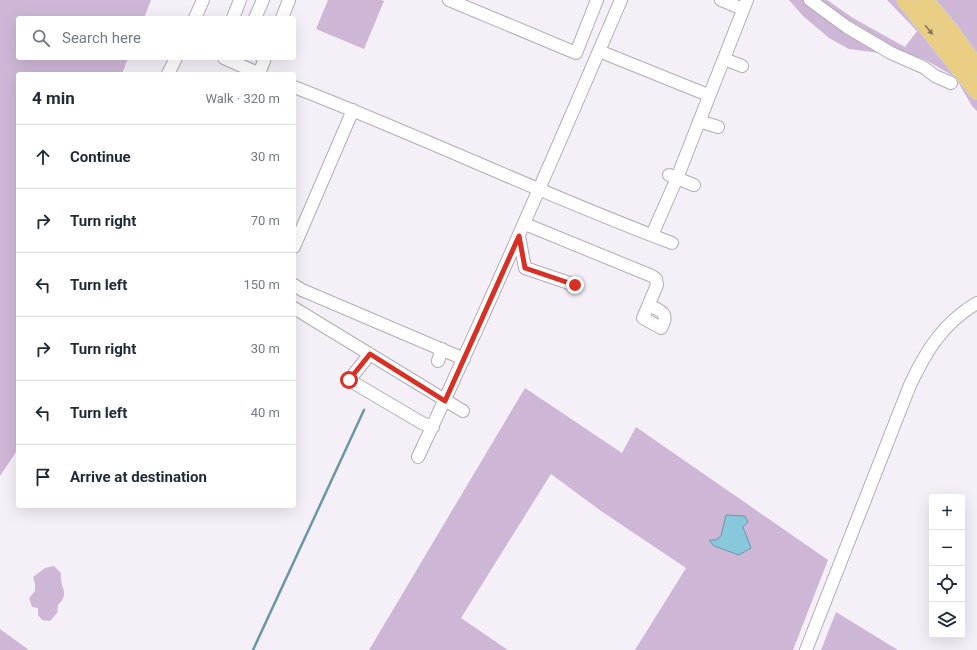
<!DOCTYPE html>
<html lang="en">
<head>
<meta charset="utf-8">
<style>
  body { margin:0; font-family:Roboto,sans-serif; background:#f6f6f7; color:#1f2937 }
  .controls { position:absolute; right:12px; bottom:12px; display:grid; overflow:hidden; border-radius:4px; box-shadow:0 4px 16px #0002 }
  .controls button { width:36px; height:36px; display:grid; place-items:center; padding:0; border:0; border-bottom:1px solid #e0e1e3; background:#fff; color:#1f2937; font:20px sans-serif }
  .stop { position:absolute; width:12px; height:12px; margin:-9px; border:3px solid #d93025; border-radius:50%; background:#fff }
  .stop.end { background:#d93025; border-color:#fff; box-shadow:0 1px 4px #0008 }
  .list { margin:0; padding:0; list-style:none }
  h2 { display:flex; justify-content:space-between; align-items:center; height:52px; margin:0; padding:0 16px; font-size:17px }
  h2 small { font-size:13px; font-weight:400; color:#747a83 }
  .list li { display:grid; grid-template-columns:26px 1fr auto; gap:12px; align-items:center; box-sizing:border-box; height:64px; padding:0 16px; border-top:1px solid #e0e1e3 }
  .list b { display:block; font-size:15px; white-space:nowrap }
  .list em { font-size:13px; font-style:normal; color:#747a83 }
  .icon { flex:none; width:22px; height:22px; fill:none; stroke:currentColor; stroke-width:2; stroke-linecap:round; stroke-linejoin:round }
  .map { position:relative; flex:none; width:977px; height:650px; overflow:hidden }
  .search { position:absolute; background:#fff; box-shadow:0 4px 16px #0002; left:16px; top:16px; width:280px; height:44px; display:flex; align-items:center; gap:10px; box-sizing:border-box; padding:0 14px; border-radius:4px; color:#747a83; font-size:15px }
  .panel { position:absolute; background:#fff; box-shadow:0 4px 16px #0002; left:16px; top:72px; width:280px; height:436px; border-radius:4px }
  .map>svg:first-child { display:block }
</style>
</head>
<body>
<div class="map">
<svg width="977" height="650" viewBox="0 0 977 650">
  <rect width="100%" height="100%" fill="#f5eff7"/>
  <path fill="#ceb7d6" d="M0,0H151L144,18H18V58H128L122,74H18V449L0,476Z
    M328,0H381L384,1L364,49L316,29Z
    M789,0H827L853,18L905,47L917,31L887,0H977V111L972,106L955,77L924,59L849,49L829,38L803,16Z
    M525,388L622,453L636,427L828,560L793,650H635L686,568L601,511L551,474L461,618L508,650H369Z
    M54,566L61,573C59,588 71,592 58,605L57,613L50,621L42,620L38,615V608L32,607L29,598L35,591V584L33,577L45,568Z
    M836,612L898,650H821Z
    M0,629L29,650H0Z"/>
  <path fill="#88c8db" stroke="#6b96a5" d="M726,515L745,516L748,522L743,527L751,548L739,555L714,546L709,540H716L721,536Z"/>
  <g fill="none" stroke-linecap="round" stroke-linejoin="round">
    <path stroke="#6b96a5" stroke-width="2.5" d="M253,650L364,410"/>
    <defs>
      <path id="minor" d="M449,0L576,53L597,0
        M721,0L743,9
        M810,0L847,27L891,53L923,67L935,76L951,83
        M195,18L203,0
        M233,18L240,0
        M255,18L263,0
        M282,18L289,0
        M599,51L708,95
        M224,58L260,74
        M724,59L742,66
        M168,74L176,58
        M259,74L265,58
        M294,87C421,136 544,195 672,243
        M699,121L718,127
        M669,175L694,185
        M525,224L652,276L656,279L657,285L643,318L661,328C670,313 661,311 649,305
        M652,235L677,178L747,0
        M519,236L525,268L575,285
        M294,247L353,110
        M294,285L302,290L464,359
        M294,308L463,411
        M370,354L349,380L422,423L433,427
        M438,361L442,349
        M418,457C489,306 555,153 621,0
        M806,650L910,385C926,351 943,323 977,303"/>
      <path id="major" d="M905,0L977,91
        M925,0L950,30L977,68"/>
    </defs>
    <use href="#minor" stroke="#b2adb4" stroke-width="14"/>
    <use href="#major" stroke="#cfcfcf" stroke-width="18"/>
    <use href="#minor" stroke="#fff" stroke-width="12"/>
    <use href="#major" stroke="#e9cd82" stroke-width="16"/>
  </g>
  <defs><path id="oneway-solid" d="M-6-.8H1V-3.2L6.5 0L1 3.2V.8H-6Z"/></defs>
  <use fill="#887854" href="#oneway-solid" transform="translate(929 30) rotate(51)"/>
  <g fill="none" stroke-linecap="round" stroke-linejoin="round">
    <path stroke="#d93025" stroke-width="5" d="M349,380L370,354L445,401L519,236L525,268L575,285"/>
  </g>
</svg>
<div class="controls">
<button>+</button>
<button>−</button>
<button><svg class="icon" aria-label="locate" viewBox="0 0 24 24"><circle cx="12" cy="12" r="6"/><path d="M12 2v4M12 18v4M2 12h4M18 12h4"/></svg></button>
<button><svg class="icon" aria-label="layers" viewBox="0 0 24 24"><path d="M12 4l9 5-9 5-9-5zM3 14l9 5 9-5"/></svg></button>
</div>
<div class="stop" style="left:349px;top:380px"></div>
<div class="stop end" style="left:575px;top:285px"></div>
<div class="search"><svg class="icon" aria-label="search" viewBox="0 0 24 24"><circle cx="10" cy="10" r="6"/><path d="M15 15l6 6"/></svg>Search here</div>
<section class="panel">
<h2>4 min<small>Walk · 320 m</small></h2>
<ul class="list">
<li><svg class="icon" aria-label="ahead" viewBox="0 0 24 24"><path d="M12 20V5M6 11l6-6 6 6"/></svg><div><b>Continue</b></div><em>30 m</em></li>
<li><svg class="icon" aria-label="right" viewBox="0 0 24 24"><path d="M7 20v-9h11M14 6l5 5-5 5"/></svg><div><b>Turn right</b></div><em>70 m</em></li>
<li><svg class="icon" aria-label="left" viewBox="0 0 24 24"><path d="M17 20v-9H6M10 6l-5 5 5 5"/></svg><div><b>Turn left</b></div><em>150 m</em></li>
<li><svg class="icon" aria-label="right" viewBox="0 0 24 24"><path d="M7 20v-9h11M14 6l5 5-5 5"/></svg><div><b>Turn right</b></div><em>30 m</em></li>
<li><svg class="icon" aria-label="left" viewBox="0 0 24 24"><path d="M17 20v-9H6M10 6l-5 5 5 5"/></svg><div><b>Turn left</b></div><em>40 m</em></li>
<li><svg class="icon" aria-label="arrive" viewBox="0 0 24 24"><path d="M6 21V4h12l-3 4 3 4H6"/></svg><div><b>Arrive at destination</b></div></li>
</ul>
</section>
</div>
</body>
</html>
